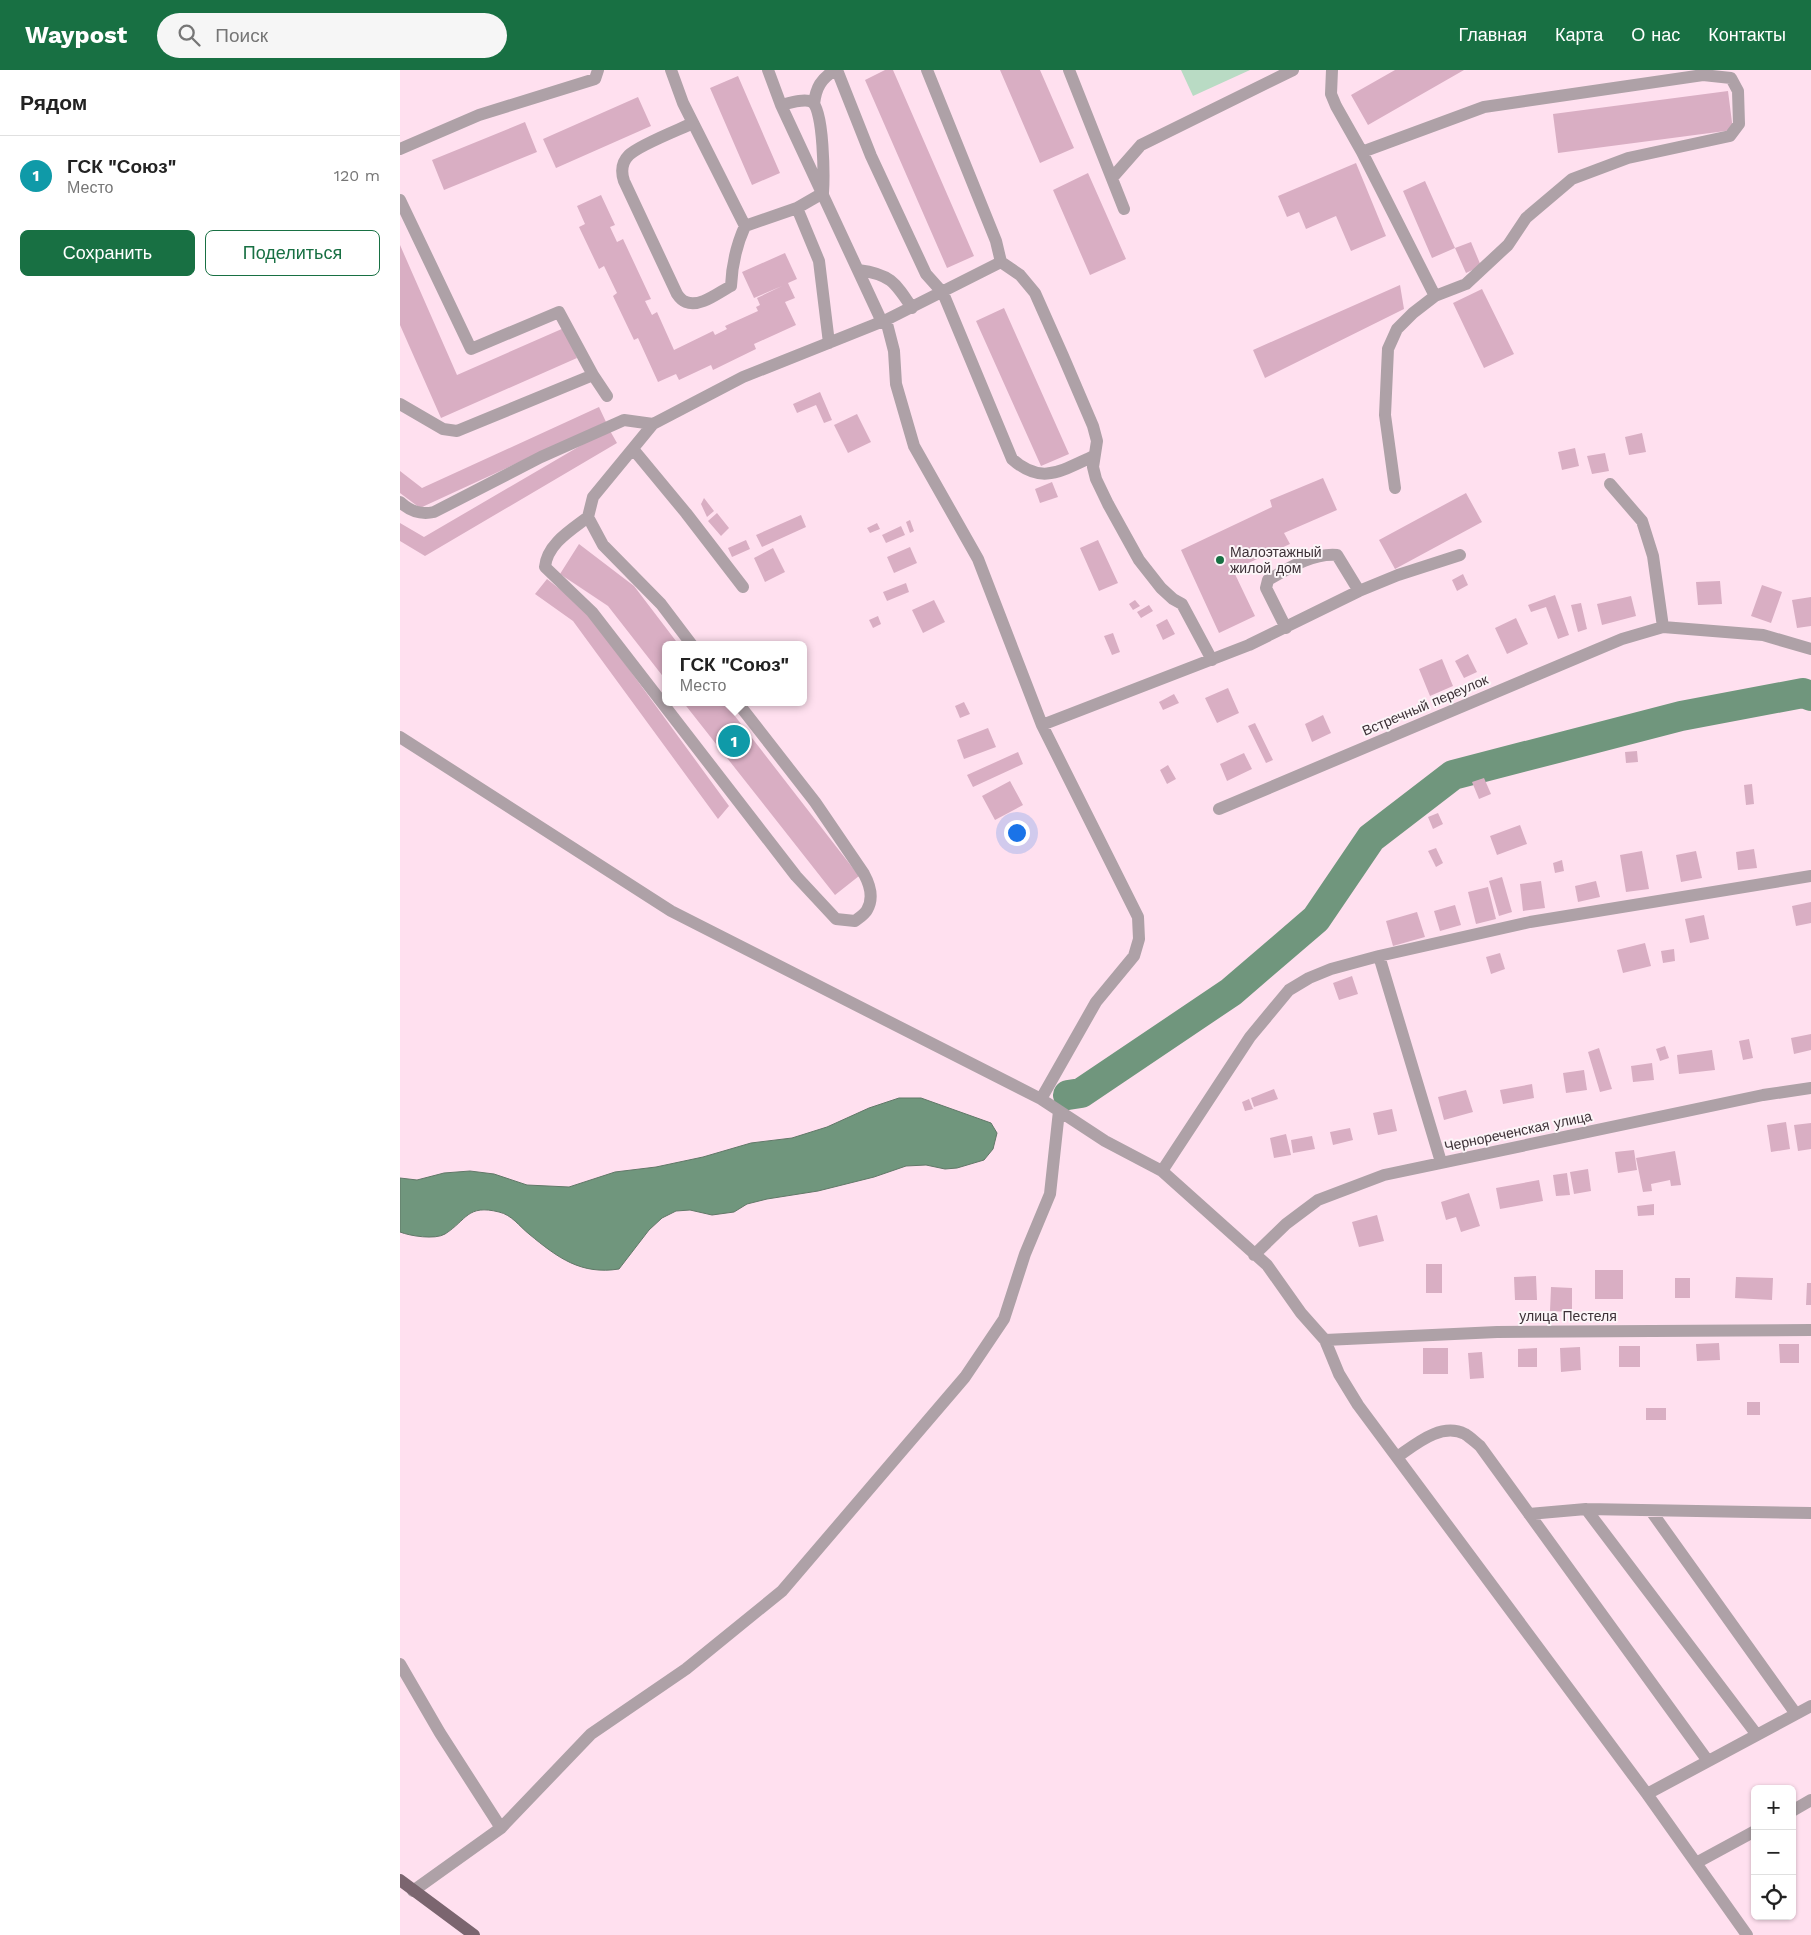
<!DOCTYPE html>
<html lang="ru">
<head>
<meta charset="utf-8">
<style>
  body { margin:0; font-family:"Work Sans",sans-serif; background:#f6f6f6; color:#222 }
  .controls { position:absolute; right:15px; bottom:15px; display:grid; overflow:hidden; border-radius:8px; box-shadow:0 1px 4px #0004 }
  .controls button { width:45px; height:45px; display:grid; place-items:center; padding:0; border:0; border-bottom:1px solid #e0e0e0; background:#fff; color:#222; font:25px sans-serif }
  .you { position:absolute; left:616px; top:762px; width:18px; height:18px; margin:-12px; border:4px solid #fff; border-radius:50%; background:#1a73e8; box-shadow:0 0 0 8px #1a73e833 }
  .badge { display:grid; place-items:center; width:32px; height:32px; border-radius:50%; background:#187043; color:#fff; font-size:16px; font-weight:700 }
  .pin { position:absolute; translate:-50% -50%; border:2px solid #fff; box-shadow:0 1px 5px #0006 }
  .popup { position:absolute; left:262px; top:571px; width:145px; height:65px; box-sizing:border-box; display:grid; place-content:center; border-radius:8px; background:#fff; filter:drop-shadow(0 1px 4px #0005); font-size:16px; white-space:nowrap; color:#767676 }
  .popup b { font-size:19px; color:#222 }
  .popup::after { content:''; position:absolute; left:50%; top:100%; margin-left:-10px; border:10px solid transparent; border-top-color:#fff }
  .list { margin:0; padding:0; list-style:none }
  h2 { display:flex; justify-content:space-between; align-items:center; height:65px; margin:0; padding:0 20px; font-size:21px }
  h2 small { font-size:16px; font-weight:400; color:#767676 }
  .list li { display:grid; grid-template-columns:32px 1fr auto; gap:15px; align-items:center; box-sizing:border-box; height:80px; padding:0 20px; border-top:1px solid #e0e0e0 }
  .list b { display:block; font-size:19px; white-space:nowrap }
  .list p { margin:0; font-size:16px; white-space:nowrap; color:#767676 }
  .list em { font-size:16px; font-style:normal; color:#767676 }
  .actions { display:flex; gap:10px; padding:15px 20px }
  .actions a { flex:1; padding:11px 0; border:1px solid #187043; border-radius:8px; text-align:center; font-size:18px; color:#187043 }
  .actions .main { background:#187043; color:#fff }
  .icon { flex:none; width:28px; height:28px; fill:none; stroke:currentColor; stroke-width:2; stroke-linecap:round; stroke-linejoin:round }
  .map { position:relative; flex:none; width:1411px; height:1865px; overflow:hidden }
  header { display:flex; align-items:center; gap:30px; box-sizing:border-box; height:70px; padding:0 25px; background:#187043; color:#fff }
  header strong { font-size:24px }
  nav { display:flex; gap:28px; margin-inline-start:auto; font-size:18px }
  .search { width:350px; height:45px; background:#f6f6f6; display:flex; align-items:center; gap:12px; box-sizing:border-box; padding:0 18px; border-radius:28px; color:#767676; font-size:19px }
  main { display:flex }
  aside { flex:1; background:#fff }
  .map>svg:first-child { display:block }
</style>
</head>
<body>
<header>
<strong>Waypost</strong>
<div class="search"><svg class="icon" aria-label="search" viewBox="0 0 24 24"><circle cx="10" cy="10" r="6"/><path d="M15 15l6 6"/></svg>Поиск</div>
<nav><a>Главная</a><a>Карта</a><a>О нас</a><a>Контакты</a></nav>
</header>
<main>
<aside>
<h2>Рядом<small></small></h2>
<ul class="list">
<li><span class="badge" style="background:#0f9aa8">1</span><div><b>ГСК &quot;Союз&quot;</b><p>Место</p></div><em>120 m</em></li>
</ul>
<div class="actions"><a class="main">Сохранить</a><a>Поделиться</a></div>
</aside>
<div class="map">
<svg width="1411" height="1865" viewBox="0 0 1411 1865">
  <rect width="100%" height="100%" fill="#ffe0ef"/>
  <path fill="#b9dbc4" d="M781,0H850L793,26Z"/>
  <path fill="#70967d" stroke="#617868" d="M499,1028H521L591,1053L597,1063L593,1079L584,1090L557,1098L545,1099L526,1095L506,1096L474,1107L418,1121L367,1129L347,1134L334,1142L312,1145L290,1140L276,1141L262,1148L249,1160L219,1199C181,1205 158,1188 129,1164C119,1156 112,1145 99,1142C67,1134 67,1150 45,1164C35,1170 10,1166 0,1162V1108L17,1110L44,1103L70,1101L94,1104L127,1115L169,1117L215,1102L256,1097L303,1087L351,1073L392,1068L427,1057L469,1038Z"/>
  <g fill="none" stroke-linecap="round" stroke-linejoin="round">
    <path stroke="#70967d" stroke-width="30" d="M668,1025L681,1023L831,922L916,849L971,768L1053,705L1281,646L1403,623L1411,626"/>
  </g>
  <path fill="#d9aec3" d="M485,0H493L574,186L547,198L465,10Z
    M600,0H640L674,78L640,93Z
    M995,0H1064L968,55L951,25Z
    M338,6L380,103L352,115L310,18Z
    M1328,21L1333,60L1158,83L1153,44Z
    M238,27L251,56L156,98L143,69Z
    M125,52L137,82L44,120L32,90Z
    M956,93L986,166L951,181L936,146L906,159L899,142L887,147L878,126Z
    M688,103L726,189L690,205L653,120Z
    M1025,111L1055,178L1032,188L1003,121Z
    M201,125L215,155L210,157L217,172L223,169L251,229L245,231L252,245L257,242L274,280L313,261L315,265L327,259L325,256L358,241L356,237L360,235L357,228L382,216L354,228L342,202L385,183L397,209L388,213L395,228L385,232L396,255L354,274L356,279L313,300L311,295L279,310L276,304L258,312L238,268L234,270L213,226L217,223L204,196L199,199L179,157L185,154L177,136Z
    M1071,172L1081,196L1066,203L1055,178Z
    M0,175L57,305L164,258L177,288L41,348L0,255Z
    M1000,215L1004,239L865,308L853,280Z
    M1082,219L1114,284L1084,298L1053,233Z
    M604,238L669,384L641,396L576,251Z
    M420,322L432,350L424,353L416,335L397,343L393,334Z
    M199,337L206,352L20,438L0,423V401L22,418Z
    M457,344L471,372L448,383L434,355Z
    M209,359L217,373L25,486L0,471V453L24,467Z
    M1242,363L1246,382L1229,385L1225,367Z
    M1175,378L1179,396L1162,400L1158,382Z
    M1205,383L1209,401L1192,404L1187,386Z
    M923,408L937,440L884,463L890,474L833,500L855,546L819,563L781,480L872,437L870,430Z
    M652,412L658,427L640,433L635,419Z
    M1066,423L1082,452L995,499L979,470Z
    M304,428L314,441L307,447L301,434Z
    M317,443L329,458L321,466L308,451Z
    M401,445L406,457L362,477L356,465Z
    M510,450L514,461L510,463L506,452Z
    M477,453L480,459L470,463L467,458Z
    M501,456L505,465L486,473L482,465Z
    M346,470L350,479L332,487L328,478Z
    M698,470L718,513L699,521L680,478Z
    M179,474L234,516L279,575H265V609L208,536L160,504Z
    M510,477L517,493L494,503L487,487Z
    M373,478L385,502L365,512L354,488Z
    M1063,504L1068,515L1057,521L1052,510Z
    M147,509L185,539L329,736L318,749L173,551L135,524Z
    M1320,511L1322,534L1298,535L1296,512Z
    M506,513L509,522L487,531L483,522Z
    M1362,515L1382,522L1371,553L1351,546Z
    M1155,525L1169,565L1158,569L1146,537L1131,542L1128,535Z
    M1231,526L1236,546L1202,555L1197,534Z
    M1411,527V556L1397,558L1392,530Z
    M534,530L545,552L523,563L512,540Z
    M735,530L740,536L733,540L729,534Z
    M1181,533L1187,559L1178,562L1171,535Z
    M749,535L753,541L741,548L737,542Z
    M478,546L481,554L473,558L469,550Z
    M1116,548L1128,574L1107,584L1095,558Z
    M767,549L775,564L763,570L756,555Z
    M713,563L720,582L712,585L704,566Z
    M1068,584L1077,602L1064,608L1055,591Z
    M1042,589L1053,616L1030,626L1019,599Z
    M828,618L839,643L817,653L805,628Z
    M774,624L779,633L763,640L759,632Z
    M283,632H324L459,806L435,825Z
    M564,632L570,644L560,648L555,636Z
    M923,645L931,663L912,672L905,654Z
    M855,653L873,690L866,693L848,656Z
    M588,658L596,677L564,689L557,670Z
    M1237,681L1238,692L1226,693L1225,682Z
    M618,682L623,694L573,717L567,705Z
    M844,683L852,699L827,711L820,694Z
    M768,695L776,709L767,714L760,700Z
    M1084,708L1091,724L1079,729L1072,712Z
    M610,711L623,735L595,750L582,726Z
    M1352,714L1354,734L1346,735L1344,715Z
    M1038,743L1043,754L1033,759L1028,747Z
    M1120,755L1127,774L1097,785L1090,766Z
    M1036,778L1043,793L1036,797L1028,781Z
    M1354,779L1357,798L1338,800L1336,782Z
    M1242,781L1249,819L1226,822L1220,785Z
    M1296,781L1302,808L1281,812L1276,785Z
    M1162,790L1164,801L1155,803L1153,793Z
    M1102,807L1112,842L1099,846L1089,811Z
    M1141,811L1145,838L1123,841L1120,814Z
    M1196,811L1200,827L1178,832L1175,816Z
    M1088,817L1096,849L1076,854L1068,822Z
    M1411,832V853L1396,856L1392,836Z
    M1055,835L1061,855L1040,861L1034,841Z
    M1017,842L1025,867L993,876L986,851Z
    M1304,845L1309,869L1290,873L1285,849Z
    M1245,873L1251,896L1223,903L1217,880Z
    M1274,879L1275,891L1263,893L1261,881Z
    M1100,883L1105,899L1091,904L1086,887Z
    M952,906L958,924L939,930L933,913Z
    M1411,964V980L1394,984L1391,968Z
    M1349,969L1353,988L1343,990L1339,971Z
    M1265,976L1269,988L1260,991L1256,979Z
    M1199,978L1212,1019L1200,1022L1188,982Z
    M1312,980L1315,1000L1279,1004L1277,985Z
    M1252,993L1254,1010L1233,1012L1231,996Z
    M1184,1000L1187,1020L1166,1023L1163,1003Z
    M1132,1014L1134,1028L1103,1034L1100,1020Z
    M874,1019L878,1029L854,1037L851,1028Z
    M1066,1020L1073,1042L1044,1050L1038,1027Z
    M849,1029L853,1039L845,1041L842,1032Z
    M992,1039L997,1061L978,1065L973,1043Z
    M1386,1052L1390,1079L1371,1082L1367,1055Z
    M1411,1053V1079L1398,1081L1394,1055Z
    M950,1058L953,1070L933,1075L930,1062Z
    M886,1064L891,1085L874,1088L870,1068Z
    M912,1066L915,1079L893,1083L891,1070Z
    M1234,1080L1237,1100L1218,1103L1215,1082Z
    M1275,1081L1281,1115L1271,1116L1270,1110L1251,1114L1252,1121L1243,1122L1236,1088Z
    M1188,1099L1191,1121L1174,1124L1170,1102Z
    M1167,1103L1170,1125L1156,1126L1153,1105Z
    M1139,1110L1143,1131L1100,1139L1096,1118Z
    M1069,1123L1080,1156L1061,1162L1056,1147L1046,1150L1041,1132Z
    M1254,1134V1145L1238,1146L1237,1136Z
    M977,1145L984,1171L959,1177L952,1152Z
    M1026,1194H1042V1223H1026Z
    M1195,1200H1223V1229H1195Z
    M1136,1206L1137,1230H1115L1114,1207Z
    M1336,1207L1373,1208L1372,1230L1335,1228Z
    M1275,1208H1290V1228H1275Z
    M1407,1213H1411V1235H1406Z
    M1151,1217L1172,1218V1242L1150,1241Z
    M1319,1273L1320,1290L1297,1291L1296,1274Z
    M1379,1274H1399V1293H1380Z
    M1219,1276H1240V1297H1219Z
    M1180,1277L1181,1300L1161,1302L1160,1278Z
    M1023,1278H1048V1304H1023Z
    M1137,1278V1297H1118V1279Z
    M1082,1282L1084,1308L1070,1309L1068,1283Z
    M1347,1332H1360V1345H1347Z
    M1246,1338H1266V1350H1246Z"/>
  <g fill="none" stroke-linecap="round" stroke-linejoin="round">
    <path stroke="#aea1a7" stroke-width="12" d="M271,0L283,33L345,156L397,138L419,191L429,273
      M368,0L381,35L482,252
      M437,0L471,86L526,204L543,223L612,389C642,416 662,400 694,386
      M669,0L724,139
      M932,0L931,24L936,36L962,82L1035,226
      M414,34C416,17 421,9 435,0
      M381,35C389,33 405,28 412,32C424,40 424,108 423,123L397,138
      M293,53C278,60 239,75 229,85C221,93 221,102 224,111L277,224C279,227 283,231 286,232C300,238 319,222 331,216C332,194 336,176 345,156
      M0,79L79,45L195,9L198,0
      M962,82L1084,37L1303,5L1331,8L1338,21L1339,54L1330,66L1228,88L1172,109L1126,148L1108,175L1066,214L1035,226L1013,243L997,259L988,279L985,345L995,418
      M712,108L741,75L893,0
      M0,130L71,279L159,242L193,305L207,326
      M601,192L620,205L635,223L663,286L693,356L697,371L693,397L696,409L708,434L739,490L761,518L773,529L782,534L812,590
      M458,200C490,204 495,212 512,238
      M486,250L494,281L496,314L514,376L578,489L642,655L738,847L739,869L734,886L696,932L641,1029
      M0,334L43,359L57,361L193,305
      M233,379L286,443L343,517
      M1210,414L1242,451L1253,486L1263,557
      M0,432C11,442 21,445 34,442L141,387L224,350L253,354
      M188,447C171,460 147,474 145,497L192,542L396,806L436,849L455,851C459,848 465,844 467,840C474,828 470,815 464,804L415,732L337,632
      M886,558L866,518L868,510C889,498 912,483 937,485L959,521
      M292,575L261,534L203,475L188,447L193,427L253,354L343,307L486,250L601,192L596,171L527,0
      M642,655L849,575L959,521L998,505L1060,485
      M0,667L271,841L641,1029L705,1071L762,1101L867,1195L901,1243L925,1270L939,1304L958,1335L1247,1724L1347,1865
      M819,739L1222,569L1263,557L1363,565L1411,579
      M979,886L1041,1092
      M762,1101L850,967L889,920L909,908L931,899L979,886L1130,852L1411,806
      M854,1185L886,1154L918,1130L984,1105L1363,1025L1411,1018
      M925,1270L1097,1262L1411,1260
      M997,1387C1016,1374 1041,1352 1065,1364C1070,1367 1075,1372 1080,1376L1308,1691
      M1186,1439L1357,1665
      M1251,1441L1396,1644
      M1129,1444L1186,1439L1411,1443
      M0,1594L40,1663L101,1758
      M1247,1724L1411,1636
      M1392,1741L1411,1730
      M1296,1793L1355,1761
      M13,1821L101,1758L191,1664L286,1599L382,1521L565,1307L604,1249L625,1184L650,1124L659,1041"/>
    <path stroke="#7b656f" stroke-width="12" d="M0,1810L74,1865"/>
  </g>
  <circle fill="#187043" stroke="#fcf5f8" stroke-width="2" cx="820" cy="490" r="5"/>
  <g text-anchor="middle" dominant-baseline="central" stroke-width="4" stroke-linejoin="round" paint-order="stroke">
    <g font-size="14" fill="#3d3137" stroke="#fcf5f8" text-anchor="start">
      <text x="830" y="482">Малоэтажный<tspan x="830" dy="16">жилой дом</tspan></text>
    </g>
    <g font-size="14" fill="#3d3137" stroke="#fcf5f8">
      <text transform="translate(1025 635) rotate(-23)">Встречный переулок</text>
      <text transform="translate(1118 1061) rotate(-12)">Чернореченская улица</text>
      <text x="1168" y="1246">улица Пестеля</text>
    </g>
  </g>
</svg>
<div class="controls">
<button>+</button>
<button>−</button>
<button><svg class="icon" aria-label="locate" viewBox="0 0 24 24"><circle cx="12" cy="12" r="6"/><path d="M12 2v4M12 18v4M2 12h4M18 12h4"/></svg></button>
</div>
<div class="you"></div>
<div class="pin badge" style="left:334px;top:671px;background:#0f9aa8">1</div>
<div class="popup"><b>ГСК &quot;Союз&quot;</b>Место</div>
</div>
</main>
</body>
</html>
